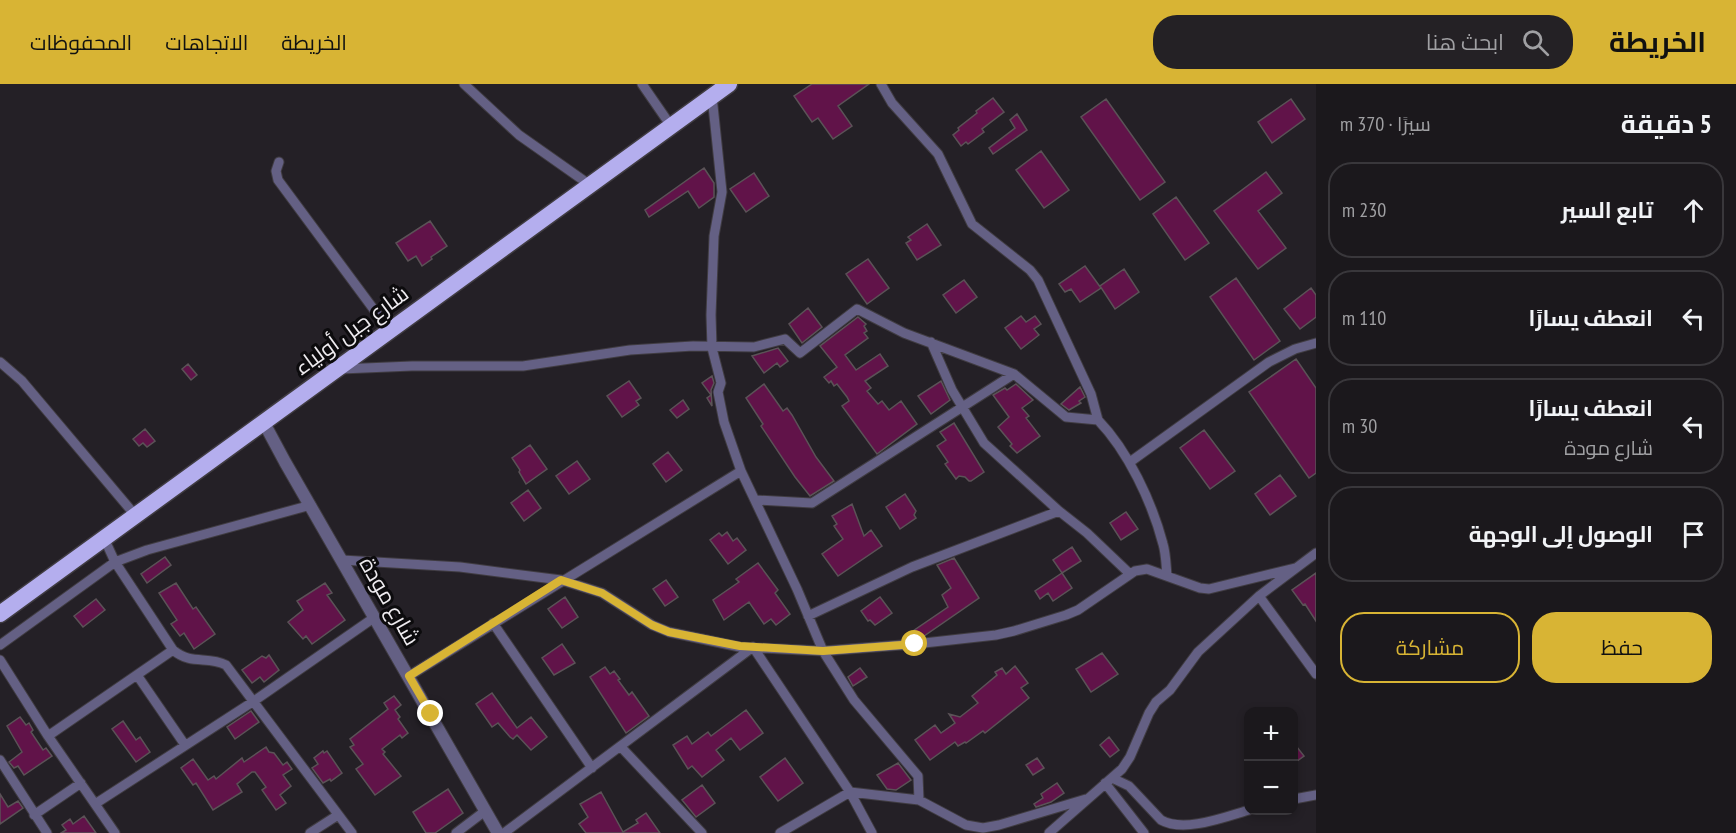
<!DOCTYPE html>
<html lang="ar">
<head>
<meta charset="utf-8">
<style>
  body { margin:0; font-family:"PT Sans Narrow",Cairo,sans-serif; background:#242125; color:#f1f3f6; direction:rtl }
  .controls { position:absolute; right:18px; bottom:18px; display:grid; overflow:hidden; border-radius:12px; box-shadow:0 3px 9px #0003 }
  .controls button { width:54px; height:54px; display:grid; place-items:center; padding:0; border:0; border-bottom:2px solid #39373b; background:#1b181c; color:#f1f3f6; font:30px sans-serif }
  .stop { position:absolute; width:18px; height:18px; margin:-14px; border:4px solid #d8b434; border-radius:50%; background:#fff }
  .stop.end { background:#d8b434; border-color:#fff; box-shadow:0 2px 6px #0008 }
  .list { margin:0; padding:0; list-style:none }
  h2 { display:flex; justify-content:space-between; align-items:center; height:78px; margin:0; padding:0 24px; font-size:26px }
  h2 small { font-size:20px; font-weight:400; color:#a0a0a3 }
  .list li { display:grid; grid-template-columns:39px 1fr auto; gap:18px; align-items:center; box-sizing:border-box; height:96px; margin:0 12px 12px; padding:0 12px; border:2px solid #39373b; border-radius:24px }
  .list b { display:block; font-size:22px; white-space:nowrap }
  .list p { margin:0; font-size:20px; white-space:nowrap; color:#a0a0a3 }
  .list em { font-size:20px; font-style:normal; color:#a0a0a3 }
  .actions { display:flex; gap:12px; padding:18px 24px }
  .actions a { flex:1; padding:14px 0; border:2px solid #d8b434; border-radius:24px; text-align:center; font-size:21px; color:#d8b434 }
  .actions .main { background:#d8b434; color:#111 }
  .icon { flex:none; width:33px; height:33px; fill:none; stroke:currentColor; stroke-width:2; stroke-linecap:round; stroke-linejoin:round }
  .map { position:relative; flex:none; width:1316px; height:749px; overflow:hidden; direction:ltr }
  header { display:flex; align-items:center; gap:36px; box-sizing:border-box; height:84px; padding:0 30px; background:#d8b434; color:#111 }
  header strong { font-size:28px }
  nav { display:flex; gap:33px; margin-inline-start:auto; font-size:21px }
  .search { width:420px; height:54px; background:#242125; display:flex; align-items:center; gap:15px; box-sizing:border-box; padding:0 21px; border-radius:24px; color:#a0a0a3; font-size:22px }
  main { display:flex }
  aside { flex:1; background:#1b181c }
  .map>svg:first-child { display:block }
</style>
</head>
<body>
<header>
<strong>الخريطة</strong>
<div class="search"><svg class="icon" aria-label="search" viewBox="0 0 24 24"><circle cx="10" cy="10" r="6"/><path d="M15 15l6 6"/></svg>ابحث هنا</div>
<nav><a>الخريطة</a><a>الاتجاهات</a><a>المحفوظات</a></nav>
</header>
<main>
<aside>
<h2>5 دقيقة<small>سيرًا · 370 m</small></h2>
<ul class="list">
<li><svg class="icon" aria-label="ahead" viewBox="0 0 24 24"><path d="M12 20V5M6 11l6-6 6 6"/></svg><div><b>تابع السير</b></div><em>230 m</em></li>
<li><svg class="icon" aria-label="left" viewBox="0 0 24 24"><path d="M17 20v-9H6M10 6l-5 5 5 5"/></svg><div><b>انعطف يسارًا</b></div><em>110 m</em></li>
<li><svg class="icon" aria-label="left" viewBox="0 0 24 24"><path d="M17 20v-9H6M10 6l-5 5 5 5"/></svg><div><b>انعطف يسارًا</b><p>شارع مودة</p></div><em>30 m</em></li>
<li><svg class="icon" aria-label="arrive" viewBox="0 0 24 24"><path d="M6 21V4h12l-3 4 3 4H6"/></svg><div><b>الوصول إلى الوجهة</b></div></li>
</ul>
<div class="actions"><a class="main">حفظ</a><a>مشاركة</a></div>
</aside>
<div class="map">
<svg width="1316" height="749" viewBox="0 0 1316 749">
  <rect width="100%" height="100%" fill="#242026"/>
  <path fill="#611349" stroke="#5b5257" stroke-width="1.5" d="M812,0H869L838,22L852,42L833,55L818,34L812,38L794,12Z
    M993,14L1004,28L982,45L984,48L968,60L966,58L961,62L953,51L959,46L958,44L977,29L976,27Z
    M1106,15L1165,98L1140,116L1081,33Z
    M1291,15L1305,35L1272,59L1258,38Z
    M1017,30L1027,46L993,70L989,64L1015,44L1010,36Z
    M1041,67L1069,106L1044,124L1016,86Z
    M704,84L714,99V113L699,124L688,107L649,133L645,126Z
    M1266,88L1282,109L1258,127L1286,164L1258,185L1214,127Z
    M754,89L769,112L746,128L730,105Z
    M1176,113L1209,159L1185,176L1153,130Z
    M430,137L447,162L431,173L432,175L422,182L416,172L408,177L396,159Z
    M927,140L941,161L917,176L906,159L911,156L908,153Z
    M868,175L889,204L867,220L846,190Z
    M1085,182L1101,204L1080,218L1071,205L1065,208L1059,200Z
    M1124,185L1139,208L1115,225L1100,202Z
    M1236,194L1280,257L1254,276L1210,213Z
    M964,196L977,213L956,229L943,211Z
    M1311,204L1316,211V233L1300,245L1284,225Z
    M808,224L822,243L802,259L789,240Z
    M1021,232L1026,238L1035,232L1041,240L1034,245L1039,251L1021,265L1005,244Z
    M858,233L866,240L864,242L867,247L864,249L868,254L845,271L856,286L880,270L888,282L865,297L871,304L867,307L878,320L882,317L889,326L901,317L917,340L877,370L842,322L849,317L847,313L837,300L834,302L831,297L829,299L824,293L837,283L820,262Z
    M778,264L788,277L780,283L777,279L764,289L752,272Z
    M1296,275L1316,304V389L1309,394L1249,308Z
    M188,280L197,291L191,296L182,285Z
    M712,292L714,299L711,306L712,322L707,314L711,311L702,299Z
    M629,297L641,314L636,317L639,321L622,333L607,312Z
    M941,297L950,316L931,330L918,312Z
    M764,300L783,327L787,324L792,331L816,373L834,397L810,412L795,393L761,342L763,340L746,314Z
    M1016,300L1033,316L1022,324L1029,332L1026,334L1040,352L1017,369L1010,362L1012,360L998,343L1009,333L993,311L1005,304L1007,306Z
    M1080,303L1085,313L1079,317L1081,319L1069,326L1061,320Z
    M683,316L689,325L677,334L670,326Z
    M954,339L984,388L971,397H969L965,393L959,392L956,395L945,380L948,378L937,362L946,356L940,348Z
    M145,345L155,357L147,363L143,359L139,362L133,355Z
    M1204,346L1235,387L1210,405L1180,364Z
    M530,361L547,385L526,400L519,388L520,386L512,374Z
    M668,368L682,386L666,398L653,380Z
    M577,377L590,395L569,410L556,392Z
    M1280,391L1296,412L1270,431L1255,410Z
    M528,406L541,424L524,437L511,419Z
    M905,410L916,427L914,431L916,434L900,445L886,423Z
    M852,420L864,452L871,446L882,462L838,492L822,470L843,455L834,442L837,440L832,432Z
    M1126,428L1138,445L1121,456L1110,439Z
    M727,448L733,457L737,454L746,466L728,480L710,456L719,449L722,452Z
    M1072,463L1081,477L1062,489L1053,476Z
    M165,473L171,481L147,499L141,490Z
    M954,474L979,514L924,552L917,553L913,547L948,523L942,511L951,504L937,481Z
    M758,479L778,506L775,509L790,530L776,541L771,535L764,540L749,518L724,536L713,516L739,498L736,495Z
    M1062,489L1072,504L1053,517L1048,509L1040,515L1035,507Z
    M1316,489V537L1305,520L1303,521L1292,506Z
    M666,496L678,513L665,522L653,505Z
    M176,499L193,525L196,523L215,550L194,565L184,549L180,552L171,540L177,536L159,509Z
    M325,499L332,509L327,511L345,536L312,560L306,552L303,555L288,538L303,526L297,517Z
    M565,513L578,533L562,544L548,525Z
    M880,513L892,529L875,541L870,536L868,537L861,527Z
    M96,515L105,526L83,543L74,532Z
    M562,560L575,579L554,591L542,574Z
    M1102,569L1118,590L1091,608L1076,585Z
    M269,571L279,586L264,598L260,593L252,599L242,586L262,572L266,574Z
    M1015,582L1028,599L1021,604L1029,614L985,649L983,647L966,659L965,658L958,662L955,658L930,676L915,656L935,641L941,649L955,639L949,630L960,633L978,619L972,612L997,591L995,588L1002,584L1006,590Z
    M605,583L610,590L614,587L620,595L618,596L629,611L632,608L649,632L626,649L590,593Z
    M860,584L867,593L853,602L848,593Z
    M492,609L517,644L531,633L547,653L531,666L517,651L513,655L510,653L498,639L492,643L476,620Z
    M394,612L401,621L395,626L400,633L398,635L408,649L402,654L400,651L382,665L385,668L383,670L401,692L375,711L356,685L363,680L350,663L354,661L350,655L388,625L384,619Z
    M746,626L763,649L740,666L731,654L716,666L724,676L702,693L692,682L688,685L673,661L687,652L692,660L708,648L711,652Z
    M251,627L259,638L235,655L227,643Z
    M20,633L26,641L29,639L33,646L31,648L43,666L46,664L52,672L24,691L18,682L14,684L9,678L22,668L7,642Z
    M123,637L136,656L140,653L150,668L136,678L112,645Z
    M1109,653L1119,666L1110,673L1100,661Z
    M1293,658L1304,672L1293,680Z
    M266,663L269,668L274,669L283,681L287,678L292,685L283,691L291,702L280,711L286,719L276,726L262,706L266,703L255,688H252L237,700L242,708L213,726L196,699L193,701L181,684L193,675L208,696L214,692L216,695L242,674L244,678Z
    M323,667L324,669L327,667L342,689L331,697L330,695L323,699L312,684L318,680L314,674Z
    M785,674L803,699L778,717L760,693Z
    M1037,674L1044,684L1033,691L1026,681Z
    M898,679L911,696L896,706L887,705L877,691Z
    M1057,699L1064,709L1051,718L1036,723L1034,720L1043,714L1041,710Z
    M702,701L715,719L696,733L682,716Z
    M448,705L463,729L435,749H426L413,728Z
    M601,708L623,748L638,739L636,736L646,729L660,749H586L579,740L588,733L580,720Z
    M0,710L8,723L18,717L23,724L0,740Z
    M84,732L96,749H61L66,746L62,741L70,735L73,740Z"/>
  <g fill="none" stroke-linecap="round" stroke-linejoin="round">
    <defs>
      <path id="minor" d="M464,0L519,51L590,101
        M642,0L671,42
        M881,0L892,19L938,70L972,140L1030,186L1038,196L1091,310L1098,336
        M712,12L722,108L714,152L711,231L712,264L721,299L718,308L724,338L741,387L797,505L823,567L854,616L918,692L919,716
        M279,78L276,87L278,96L389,246
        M931,258L952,306L984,359L1059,427L1087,449L1130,490
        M0,278L22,297L135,431
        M341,285L412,282H523L630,266L693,262L754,263L785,255L800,269L857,225L904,249L1014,290L1066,333L1098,336C1128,367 1152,418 1163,460C1166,470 1166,482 1167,492
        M1130,378L1269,278L1295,265L1316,259
        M756,416L812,419L1014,290
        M104,454L115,478L173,566C192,582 207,571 226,581L352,749
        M342,476L460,483L561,496L602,509L652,541L669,548L740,563L823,567L915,560L996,551L1014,547L1066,531L1078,526L1135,487L1147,485L1200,504L1209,505L1295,484
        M1259,512L1316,590
        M808,532L912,483L1059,427
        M493,539L592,684
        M0,561L115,478L147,466L311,421
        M0,576L48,652L115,749
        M137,591L185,661
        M409,592L741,387
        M48,652L173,566
        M621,663L702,749
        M0,676L47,749
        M1112,694L1129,702L1161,736C1184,749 1225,733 1249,726
        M1105,699L1144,749
        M1294,715L1316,711
        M95,720L254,617L375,533
        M34,731L81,699
        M310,749L338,731
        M456,749L485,727
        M504,749L753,563L850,708L872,749
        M780,749L850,708L919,716L966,741L983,744L999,741L1086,715
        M1049,749L1122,685L1130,673L1149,629L1156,618L1170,606L1198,568L1259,512L1316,469"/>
      <path id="tertiary" d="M263,337L285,378L498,749"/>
      <path id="trunk" d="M0,530L729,0"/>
    </defs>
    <use href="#minor" stroke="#403c42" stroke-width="11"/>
    <use href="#tertiary" stroke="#403c42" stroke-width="14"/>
    <use href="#trunk" stroke="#403c42" stroke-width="19"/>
    <use href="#minor" stroke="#646084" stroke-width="9"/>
    <use href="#tertiary" stroke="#646084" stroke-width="12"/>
    <use href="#trunk" stroke="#b4aeee" stroke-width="16"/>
  </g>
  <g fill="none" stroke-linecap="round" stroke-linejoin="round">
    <path stroke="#d8b434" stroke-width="8" d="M431,630L409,592L561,496L602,509L652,541L669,548L740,562L823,567L915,560"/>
  </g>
  <g text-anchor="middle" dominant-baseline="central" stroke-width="6" stroke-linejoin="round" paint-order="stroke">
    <g font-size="22" fill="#eeebef" stroke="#0c0b0d">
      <text transform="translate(351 246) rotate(-36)">شارع جبل أولياء</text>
      <text transform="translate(390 517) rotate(60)">شارع مودة</text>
    </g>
  </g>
</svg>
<div class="controls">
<button>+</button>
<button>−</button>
</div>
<div class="stop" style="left:915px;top:560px"></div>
<div class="stop end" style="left:431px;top:630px"></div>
</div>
</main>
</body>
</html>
